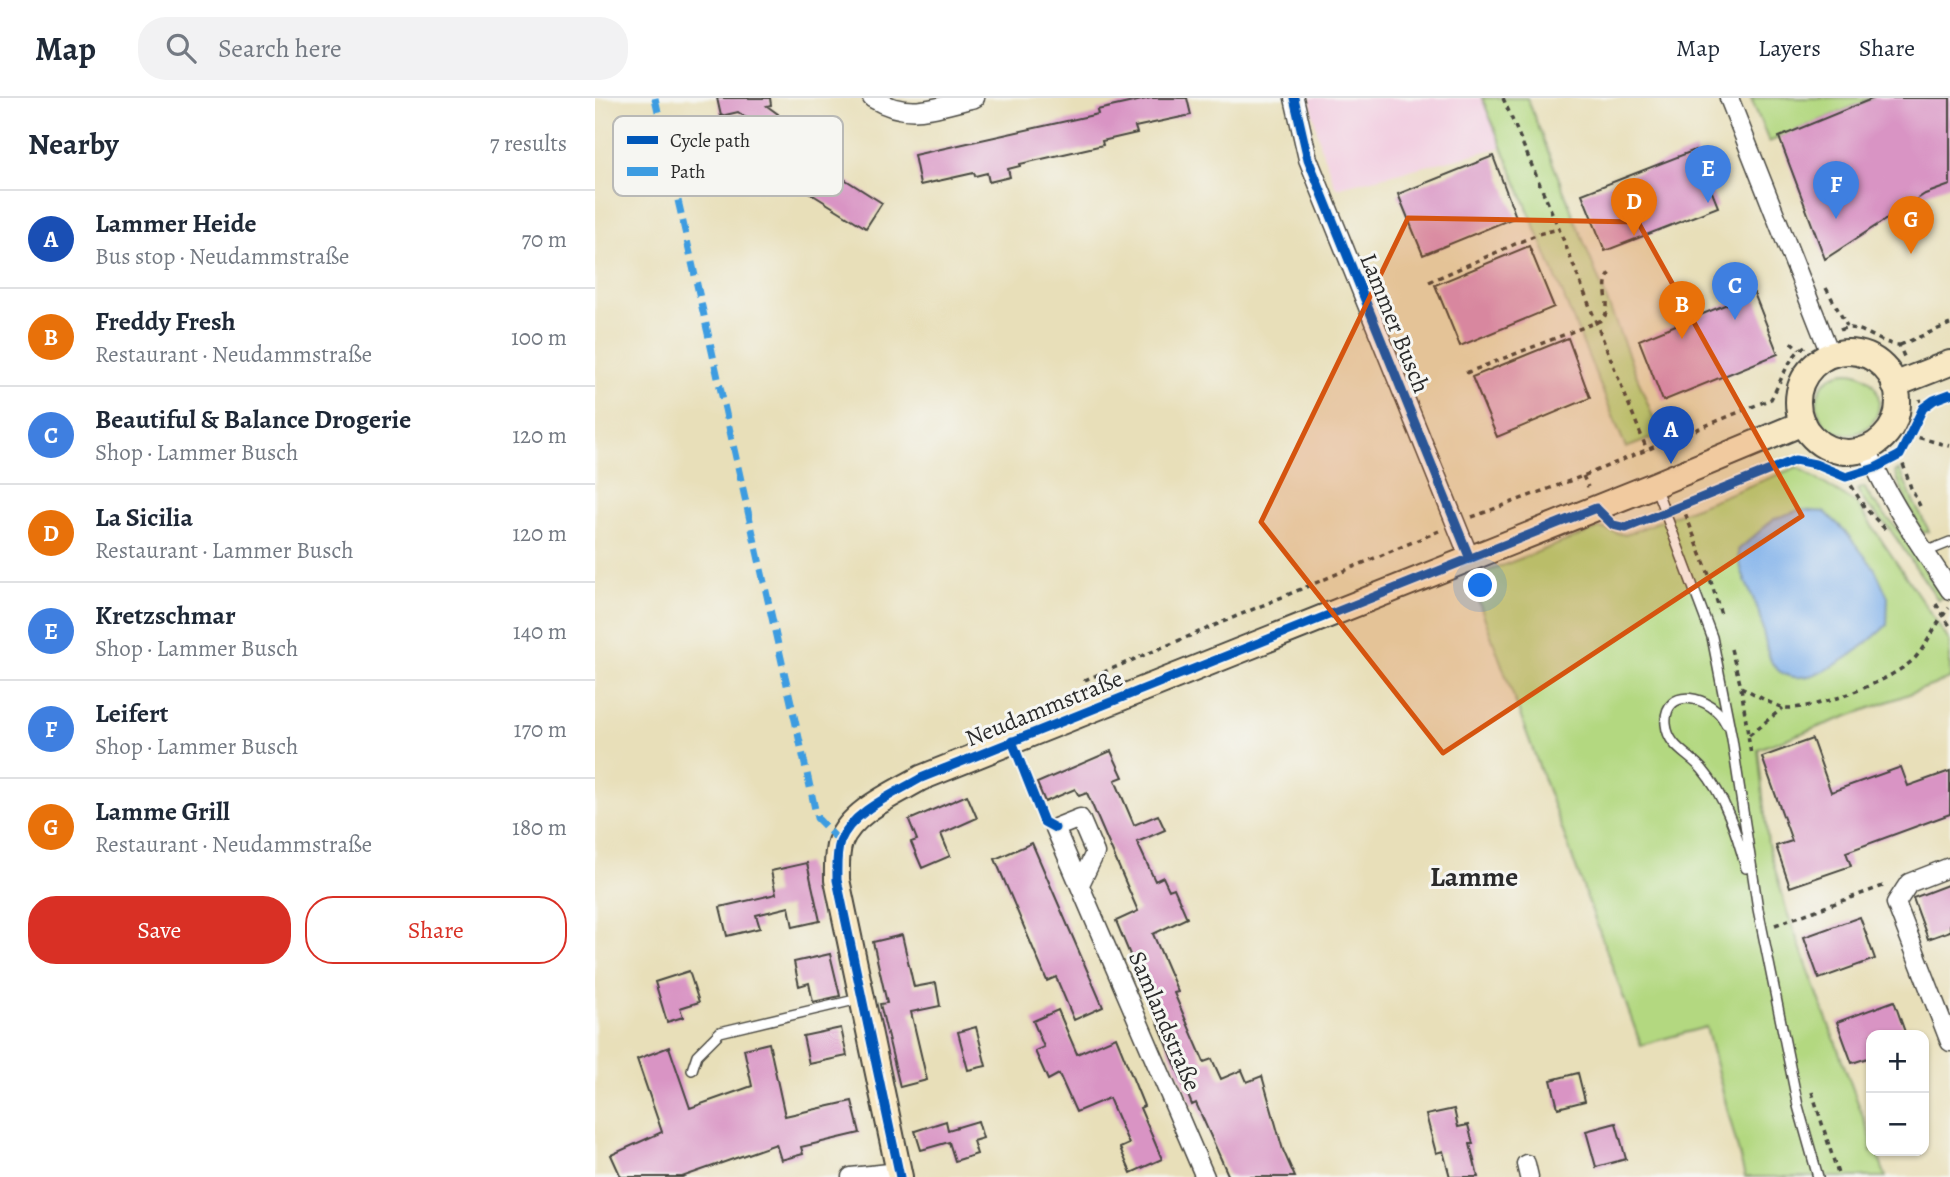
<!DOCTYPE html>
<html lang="en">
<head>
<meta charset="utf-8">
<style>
  body { margin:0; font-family:Alegreya,serif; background:#f2f2f3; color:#1f2937 }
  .controls { position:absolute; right:21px; bottom:21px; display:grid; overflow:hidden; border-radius:14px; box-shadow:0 2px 5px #0004 }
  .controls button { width:63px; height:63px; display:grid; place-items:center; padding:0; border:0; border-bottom:2px solid #e0e1e3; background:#fff; color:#1f2937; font:35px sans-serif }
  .you { position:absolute; left:886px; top:488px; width:24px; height:24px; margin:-18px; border:5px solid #fff; border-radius:50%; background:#1a73e8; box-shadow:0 0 0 10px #1a73e833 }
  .badge { display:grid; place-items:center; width:46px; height:46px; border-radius:50%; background:#d93025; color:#fff; font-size:23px; font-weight:700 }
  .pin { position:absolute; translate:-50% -58px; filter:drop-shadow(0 2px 4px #0008) }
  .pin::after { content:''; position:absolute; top:37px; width:24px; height:21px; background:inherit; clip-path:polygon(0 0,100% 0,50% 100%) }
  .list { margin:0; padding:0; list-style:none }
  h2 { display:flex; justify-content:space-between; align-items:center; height:91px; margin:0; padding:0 28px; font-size:30px }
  h2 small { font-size:23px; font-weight:400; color:#747a83 }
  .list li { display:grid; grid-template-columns:46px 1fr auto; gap:21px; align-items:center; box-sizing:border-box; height:98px; padding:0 28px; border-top:2px solid #e0e1e3 }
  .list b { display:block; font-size:26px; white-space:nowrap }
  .list p { margin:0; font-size:23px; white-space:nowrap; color:#747a83 }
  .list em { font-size:23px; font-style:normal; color:#747a83 }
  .actions { display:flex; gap:14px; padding:21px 28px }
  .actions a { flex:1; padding:16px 0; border:2px solid #d93025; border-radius:28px; text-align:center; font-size:24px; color:#d93025 }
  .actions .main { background:#d93025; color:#fff }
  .icon { flex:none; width:38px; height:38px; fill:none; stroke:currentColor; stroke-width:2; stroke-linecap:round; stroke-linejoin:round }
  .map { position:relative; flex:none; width:1355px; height:1079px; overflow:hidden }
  header { display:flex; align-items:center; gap:42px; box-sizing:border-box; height:98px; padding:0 35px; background:#fff; border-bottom:2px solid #e0e1e3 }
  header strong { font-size:33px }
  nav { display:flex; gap:38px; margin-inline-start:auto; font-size:24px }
  .search { width:490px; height:63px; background:#f2f2f3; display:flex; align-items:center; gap:18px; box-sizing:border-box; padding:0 24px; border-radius:28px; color:#747a83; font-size:26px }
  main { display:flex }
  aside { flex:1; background:#fff }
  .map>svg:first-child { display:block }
</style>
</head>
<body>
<header>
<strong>Map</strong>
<div class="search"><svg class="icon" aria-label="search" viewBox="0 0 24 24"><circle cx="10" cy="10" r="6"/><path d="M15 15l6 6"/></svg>Search here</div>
<nav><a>Map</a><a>Layers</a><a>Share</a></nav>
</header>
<main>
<aside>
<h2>Nearby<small>7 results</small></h2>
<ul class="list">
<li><span class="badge" style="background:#1a4fb4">A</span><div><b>Lammer Heide</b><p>Bus stop · Neudammstraße</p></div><em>70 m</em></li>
<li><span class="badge" style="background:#e8710a">B</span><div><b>Freddy Fresh</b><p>Restaurant · Neudammstraße</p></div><em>100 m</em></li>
<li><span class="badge" style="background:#3f7fe0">C</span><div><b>Beautiful &amp; Balance Drogerie</b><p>Shop · Lammer Busch</p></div><em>120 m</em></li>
<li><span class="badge" style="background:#e8710a">D</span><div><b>La Sicilia</b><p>Restaurant · Lammer Busch</p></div><em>120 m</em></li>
<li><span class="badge" style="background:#3f7fe0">E</span><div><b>Kretzschmar</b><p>Shop · Lammer Busch</p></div><em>140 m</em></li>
<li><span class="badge" style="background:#3f7fe0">F</span><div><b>Leifert</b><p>Shop · Lammer Busch</p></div><em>170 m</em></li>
<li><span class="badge" style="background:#e8710a">G</span><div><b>Lamme Grill</b><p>Restaurant · Neudammstraße</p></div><em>180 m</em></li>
</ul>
<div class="actions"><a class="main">Save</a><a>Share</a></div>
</aside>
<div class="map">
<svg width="1355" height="1079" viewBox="0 0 1355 1079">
  <rect width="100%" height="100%" fill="#f6f6f2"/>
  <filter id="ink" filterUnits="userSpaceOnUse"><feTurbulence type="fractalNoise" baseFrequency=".0143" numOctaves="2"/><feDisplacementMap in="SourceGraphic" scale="14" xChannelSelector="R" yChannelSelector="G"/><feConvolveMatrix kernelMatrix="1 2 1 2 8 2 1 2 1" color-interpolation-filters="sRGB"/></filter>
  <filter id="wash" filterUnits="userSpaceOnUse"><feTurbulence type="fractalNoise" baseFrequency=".00686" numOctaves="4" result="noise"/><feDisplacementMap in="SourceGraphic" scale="28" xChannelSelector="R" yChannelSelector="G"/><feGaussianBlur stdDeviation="1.57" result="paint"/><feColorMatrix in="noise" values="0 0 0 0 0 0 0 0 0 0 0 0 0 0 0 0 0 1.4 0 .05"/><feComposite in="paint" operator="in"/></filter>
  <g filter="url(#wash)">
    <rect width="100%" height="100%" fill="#e8dfb9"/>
    <path fill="#f2cfe1" d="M715,0H887L908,49L741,90L725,48Z"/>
    <path fill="#b3d880" stroke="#6f8256" stroke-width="2" d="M887,0H932L1065,337L1031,350Z
      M1156,0H1279L1174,44Z
      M1222 305a31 31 0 1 1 62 0a31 31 0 1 1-62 0Z
      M1202,369L1262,406L1355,544V581L1163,651L1173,746L1192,814L1276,1040V1053H1281L1291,1079H1150L1111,929L1046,947L875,480L1005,430L1030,437Z
      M1305,372L1317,401L1334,433L1328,435L1312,405L1300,374Z
      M1269,389L1276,401L1308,438L1348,499L1343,502L1294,430L1271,406L1262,392Z"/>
    <path fill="#7fb0ea" stroke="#556e8a" stroke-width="2" d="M1204,412L1230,414L1249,432L1280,471L1293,499L1292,527C1271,547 1204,606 1177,565C1171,555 1168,530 1165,518C1157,492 1145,482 1143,452L1179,421Z"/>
    <g id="blocks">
      <path fill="#d994c4" d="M122,0H175L176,7L172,8L183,16L171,34L143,14L126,18Z
        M556,0H592L596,17L540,29L542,35L507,43L508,47L425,66V68L413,71L415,79L394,84L392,75L380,78L379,75L325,87L319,57L503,16L502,12Z
        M1279,0H1355V87L1330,96L1230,161L1184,39Z
        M1100,52L1123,109L1010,153L987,96Z
        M210,56L287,105L271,130L194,82Z
        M898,58L921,119L828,157L803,96Z
        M934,148L959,209L865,248L840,187Z
        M1159,195L1183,256L1068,303L1044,242Z
        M973,240L995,300L902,339L877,279Z
        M1217,641L1236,694L1306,669L1313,688L1355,673V716L1251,754L1256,768L1195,789L1181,748L1197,743L1167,659Z
        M516,653L528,679L520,682L539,727L563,717L570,732L542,744L560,783L568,779L574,792L579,790L592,820L558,836L583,894L579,895L609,964L617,961L626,981L647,972L652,984L667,978L688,1052L700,1079H634L601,1005L597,1007L521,823L543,813L492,695L484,698L480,691L450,704L442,685Z
        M372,697L382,720L346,736L355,758L327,770L316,744L322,742L314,722Z
        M437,745L508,909L479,922L461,879L452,883L400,761Z
        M212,765L225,823L198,829L194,809L161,817L165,830L132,838L125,809L181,796L176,773Z
        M1355,786V833L1333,841L1318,800Z
        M1265,819L1280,861L1224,881L1209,839Z
        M307,837L319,889L341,885L345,908L316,914L332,982L305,989L285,906L292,905L278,844Z
        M235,856L245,898L218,904L214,885L204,888L199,864Z
        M94,873L104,904L85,910L88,919L72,924L60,884Z
        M1299,903L1311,937H1276V959L1257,965L1242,924Z
        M463,912L482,956L521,939L549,1008L545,1010L567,1061L536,1075L525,1050L534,1046L514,1000L481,1014L464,976L453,982L440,953L449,949L438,923Z
        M381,929L391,968L373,972L363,934Z
        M246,930L252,958L214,966L208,938Z
        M174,945L190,1018L257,1003L265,1035L206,1049L208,1056L186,1062L181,1046L87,1079H26L16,1057L67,1034L42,961L74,949L95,1010L157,988L149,951Z
        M983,975L990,1003L963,1010L956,982Z
        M859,1011L863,1029L873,1027L878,1046H875L883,1079H855L848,1053L841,1055L831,1017Z
        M351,1023L353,1032L383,1023L388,1040L378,1043L382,1056L360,1063L354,1044L326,1052L320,1033Z
        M1021,1025L1031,1061L1001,1069L991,1033Z"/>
    </g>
  </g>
  <g filter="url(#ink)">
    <use href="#blocks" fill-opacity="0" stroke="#474640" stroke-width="2"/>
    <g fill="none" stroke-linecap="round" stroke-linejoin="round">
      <defs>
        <path id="lane" d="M1060,388L1117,539L1137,641L1163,811L1203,1008L1223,1079
          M1330,454L1355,444
          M1131,626C1118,597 1068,587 1071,626C1073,649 1094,656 1107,671C1130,698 1142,736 1151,770
          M97,972L102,957L125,934L264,901"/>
        <path id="street" d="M277,0C315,23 340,9 380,0
          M699,0L713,61L875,461
          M1134,0L1236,258
          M1272,350C1292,401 1325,446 1355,492
          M1355,769L1314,785L1301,805L1355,944
          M485,786L500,755L485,720L460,730L610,1079
          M931,1066L934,1079
          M256,1079L304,1074"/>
        <path id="secondary" d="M1203 304a50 50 0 1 1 100 0a50 50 0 1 1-100 0Z
          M1299,287L1355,265
          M305,1079L242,782C242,770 241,756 245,744C257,713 299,696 326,680L1059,387L1208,325"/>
      </defs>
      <use href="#lane" stroke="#474640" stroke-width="12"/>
      <use href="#street" stroke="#474640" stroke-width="21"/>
      <use href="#secondary" stroke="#474640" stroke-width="28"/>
      <path stroke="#474640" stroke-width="3.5" stroke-dasharray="5 5" stroke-linecap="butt" d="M908,0L964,131L1052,352
        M834,184L943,136L964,131
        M1231,190L1252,228
        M1245,232C1264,223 1284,247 1304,247L1310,261
        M1196,244L1204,251
        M1305,247L1355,226
        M871,275L1007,222C1020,208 1002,187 1017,174
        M1314,337L1355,348
        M1305,357L1316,390L1326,410
        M1295,362L1305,357L1328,310L1325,301
        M988,378L993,389
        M1251,379L1270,410L1292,433
        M1087,407L1114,477L1127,520
        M1083,408L1200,362C1226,363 1237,383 1263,376
        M877,419L988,378L1176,301C1186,284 1194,256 1212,247
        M1021,427L1031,430L1056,419
        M1341,506L1355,528
        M1136,551L1146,589L1156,657
        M1146,589C1159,595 1177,608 1191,610C1221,612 1299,582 1320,560C1333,545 1341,525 1354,510
        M493,592L490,582L844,433
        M1154,637L1188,610
        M1180,827L1288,788
        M1217,994L1244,1079"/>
      <use href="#lane" stroke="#fff" stroke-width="9"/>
      <use href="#street" stroke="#fff" stroke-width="18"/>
      <use href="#secondary" stroke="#f8e8c3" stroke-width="24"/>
      <path stroke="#3d9ce1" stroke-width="7" stroke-dasharray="14 7" stroke-linecap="butt" d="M60,0L222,720L245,744"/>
      <defs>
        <path id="cycleway" d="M699,0L713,61L875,461
          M417,643L449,724L460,730
          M305,1079L242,782C242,770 241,756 245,744C257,713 299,696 326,680L1001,410L1018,427L1031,430L1200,362L1220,366L1251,379L1280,370L1305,357L1328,310L1339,302L1355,296"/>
      </defs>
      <use href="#cycleway" stroke="#f6f6f2" stroke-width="13"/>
      <use href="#cycleway" stroke="#0057b8" stroke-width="9"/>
    </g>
  </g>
  <path fill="#d5540f" fill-opacity="0.2" stroke="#d5540f" stroke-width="5" stroke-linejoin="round" d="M813,120L1043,124L1207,418L848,655L666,424Z"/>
  <g text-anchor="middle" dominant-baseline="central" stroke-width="6" stroke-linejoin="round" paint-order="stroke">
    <g font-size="24" fill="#2b2b2b" stroke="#f6f6f2">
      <text transform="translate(800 225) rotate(68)">Lammer Busch</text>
      <text transform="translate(449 610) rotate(-22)">Neudammstraße</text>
      <text transform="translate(570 923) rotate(67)">Samlandstraße</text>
    </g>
    <g font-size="28" font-weight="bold" fill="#2b2b2b" stroke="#f6f6f2">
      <text x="879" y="779">Lamme</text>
    </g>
  </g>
  <rect x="18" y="18" width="230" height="80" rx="10" fill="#f6f6f2" stroke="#b9b9b6" stroke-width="2"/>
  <rect x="32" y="38" width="31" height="8" fill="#0057b8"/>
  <rect x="32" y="69" width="31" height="9" fill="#3d9ce1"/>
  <g font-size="19" fill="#2b2b2b">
    <text x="75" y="49">Cycle path</text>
    <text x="75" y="80">Path</text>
  </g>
</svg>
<div class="controls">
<button>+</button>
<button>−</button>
</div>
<div class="you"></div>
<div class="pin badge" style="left:1076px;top:366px;background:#1a4fb4">A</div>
<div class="pin badge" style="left:1087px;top:241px;background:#e8710a">B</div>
<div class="pin badge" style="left:1140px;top:222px;background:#3f7fe0">C</div>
<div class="pin badge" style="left:1039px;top:138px;background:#e8710a">D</div>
<div class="pin badge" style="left:1113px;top:105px;background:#3f7fe0">E</div>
<div class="pin badge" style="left:1241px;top:121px;background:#3f7fe0">F</div>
<div class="pin badge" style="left:1316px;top:156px;background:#e8710a">G</div>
</div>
</main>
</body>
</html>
